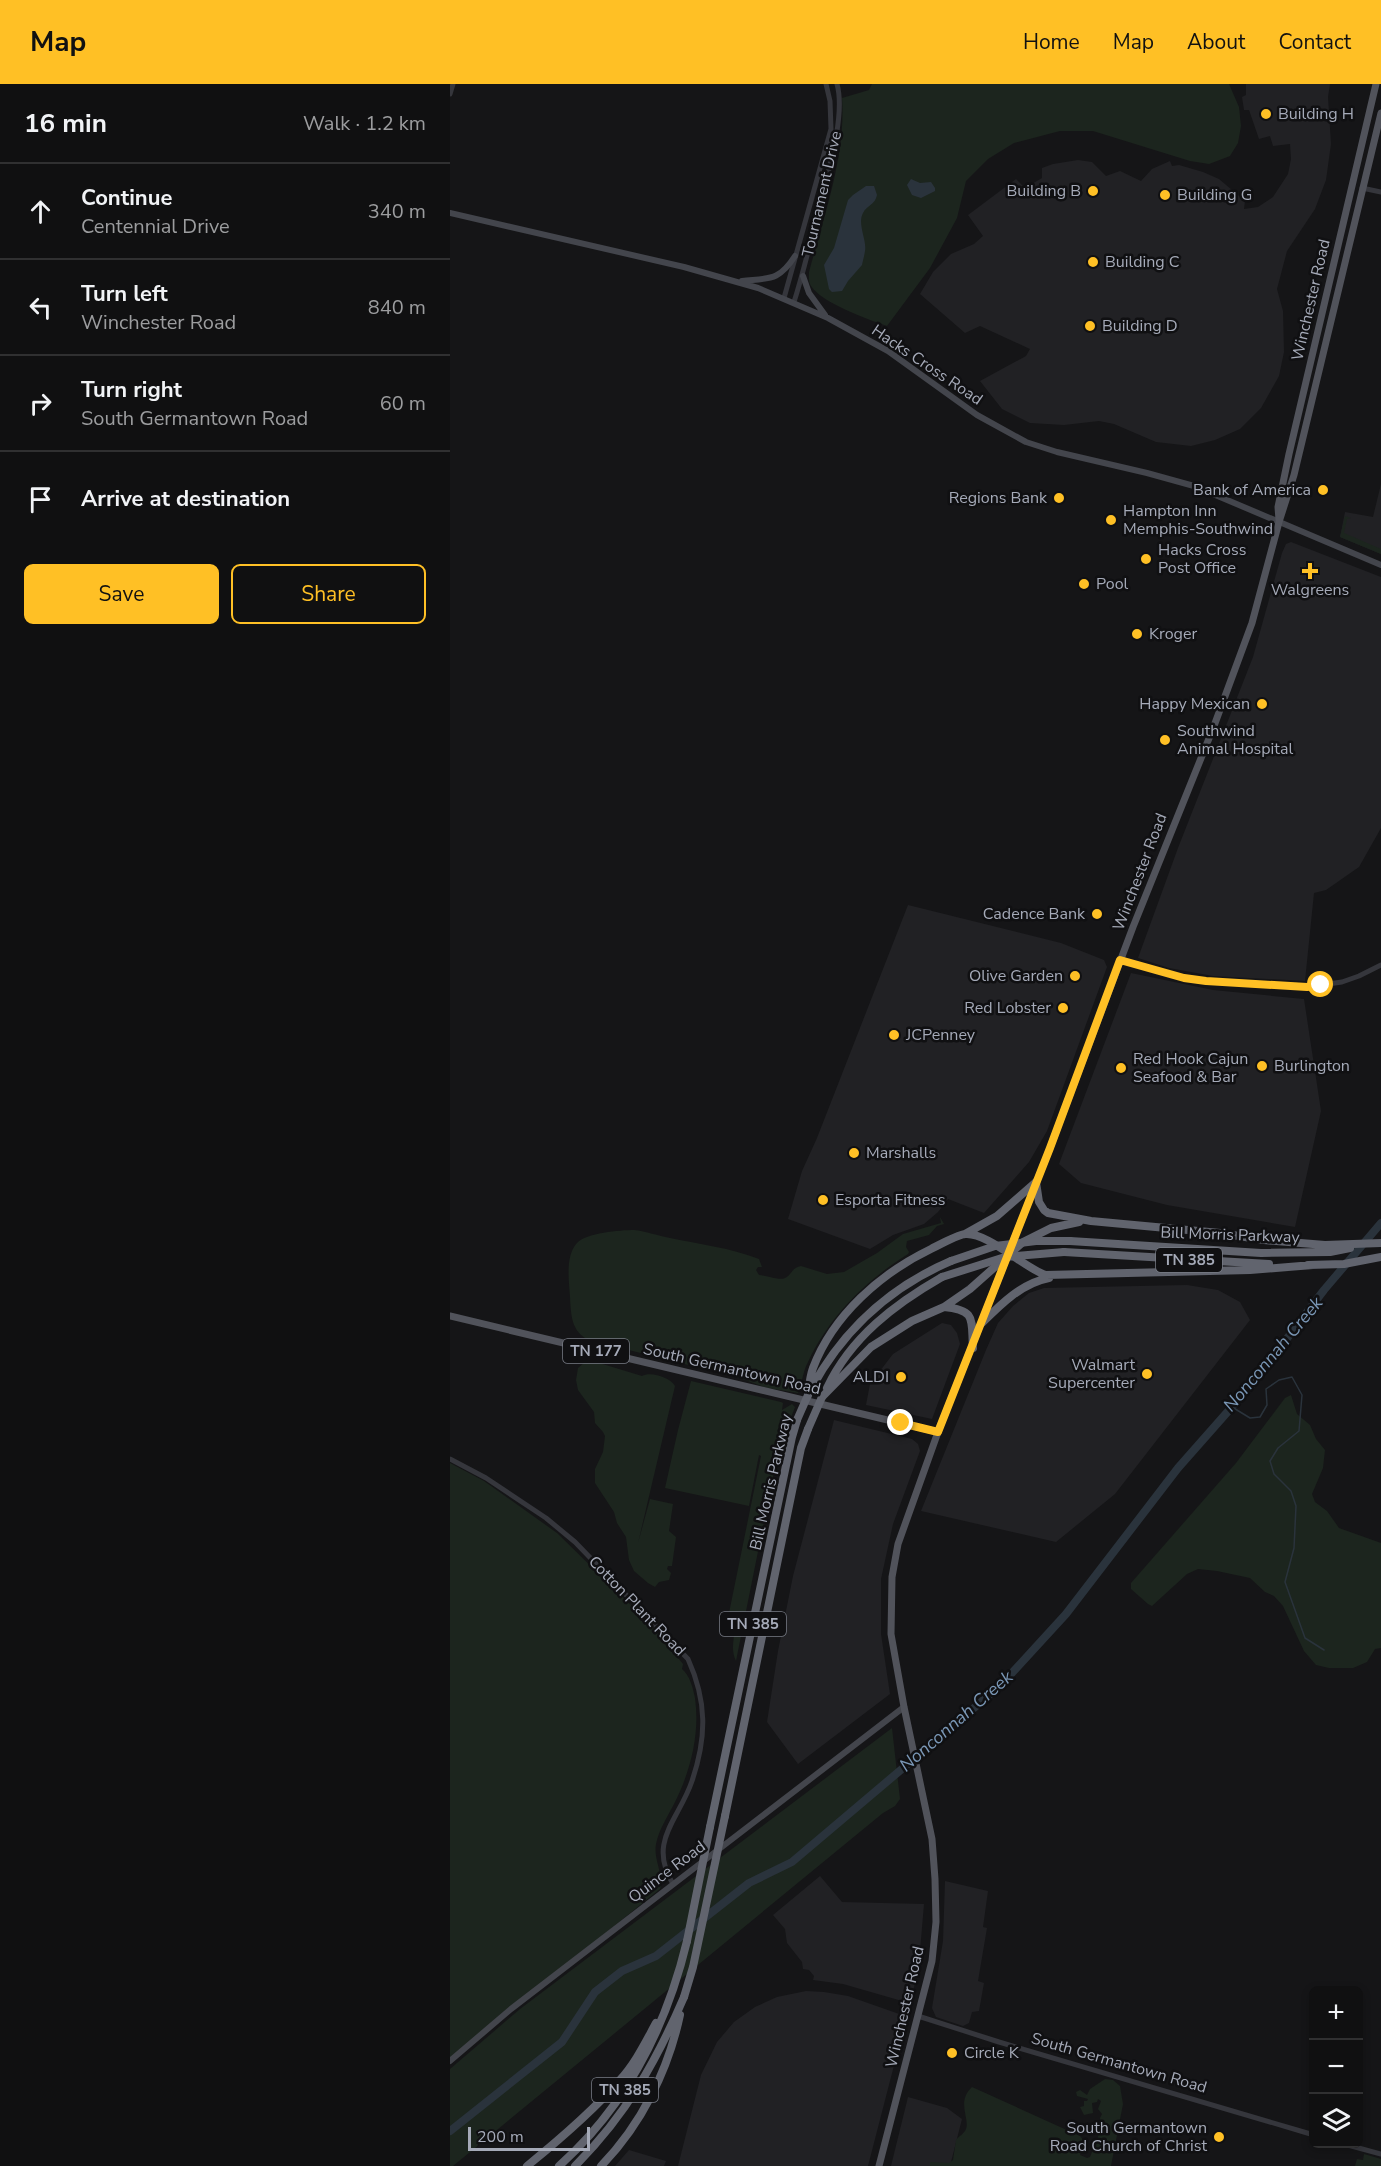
<!DOCTYPE html>
<html lang="en">
<head>
<meta charset="utf-8">
<style>
  body { margin:0; font-family:"Nunito Sans",sans-serif; background:#19191a; color:#f1f3f6 }
  .controls { position:absolute; right:18px; bottom:18px; display:grid; overflow:hidden; border-radius:9px; box-shadow:0 3px 9px #0003 }
  .controls button { width:54px; height:54px; display:grid; place-items:center; padding:0; border:0; border-bottom:2px solid #303031; background:#101011; color:#f1f3f6; font:30px sans-serif }
  .scale { position:absolute; left:18px; bottom:15px; width:122px; box-sizing:border-box; padding-left:6px; border:3px solid #a5aab8; border-top:0; font-size:16px; line-height:21px; white-space:nowrap; color:#a5aab8; -webkit-text-stroke:4px #101012; paint-order:stroke }
  .stop { position:absolute; width:18px; height:18px; margin:-14px; border:4px solid #ffc025; border-radius:50%; background:#fff }
  .stop.end { background:#ffc025; border-color:#fff; box-shadow:0 2px 6px #0008 }
  .list { margin:0; padding:0; list-style:none }
  h2 { display:flex; justify-content:space-between; align-items:center; height:78px; margin:0; padding:0 24px; font-size:26px }
  h2 small { font-size:20px; font-weight:400; color:#9c9d9f }
  .list li { display:grid; grid-template-columns:39px 1fr auto; gap:18px; align-items:center; box-sizing:border-box; height:96px; padding:0 24px; border-top:2px solid #303031 }
  .list b { display:block; font-size:22px; white-space:nowrap }
  .list p { margin:0; font-size:20px; white-space:nowrap; color:#9c9d9f }
  .list em { font-size:20px; font-style:normal; color:#9c9d9f }
  .actions { display:flex; gap:12px; padding:18px 24px }
  .actions a { flex:1; padding:14px 0; border:2px solid #ffc025; border-radius:9px; text-align:center; font-size:21px; color:#ffc025 }
  .actions .main { background:#ffc025; color:#111 }
  .icon { flex:none; width:33px; height:33px; fill:none; stroke:currentColor; stroke-width:2; stroke-linecap:round; stroke-linejoin:round }
  .map { position:relative; flex:none; width:931px; height:2082px; overflow:hidden }
  header { display:flex; align-items:center; gap:36px; box-sizing:border-box; height:84px; padding:0 30px; background:#ffc025; color:#111 }
  header strong { font-size:28px }
  nav { display:flex; gap:33px; margin-inline-start:auto; font-size:21px }
  main { display:flex }
  aside { flex:1; background:#101011 }
  .map>svg:first-child { display:block }
</style>
</head>
<body>
<header>
<strong>Map</strong>
<nav><a>Home</a><a>Map</a><a>About</a><a>Contact</a></nav>
</header>
<main>
<aside>
<h2>16 min<small>Walk · 1.2 km</small></h2>
<ul class="list">
<li><svg class="icon" aria-label="ahead" viewBox="0 0 24 24"><path d="M12 20V5M6 11l6-6 6 6"/></svg><div><b>Continue</b><p>Centennial Drive</p></div><em>340 m</em></li>
<li><svg class="icon" aria-label="left" viewBox="0 0 24 24"><path d="M17 20v-9H6M10 6l-5 5 5 5"/></svg><div><b>Turn left</b><p>Winchester Road</p></div><em>840 m</em></li>
<li><svg class="icon" aria-label="right" viewBox="0 0 24 24"><path d="M7 20v-9h11M14 6l5 5-5 5"/></svg><div><b>Turn right</b><p>South Germantown Road</p></div><em>60 m</em></li>
<li><svg class="icon" aria-label="arrive" viewBox="0 0 24 24"><path d="M6 21V4h12l-3 4 3 4H6"/></svg><div><b>Arrive at destination</b></div></li>
</ul>
<div class="actions"><a class="main">Save</a><a>Share</a></div>
</aside>
<div class="map">
<svg width="931" height="2082" viewBox="0 0 931 2082">
  <rect width="100%" height="100%" fill="#151517"/>
  <path fill="#212124" d="M796,0H880L878,13L881,60L876,96L865,125L837,167L827,205L833,227L834,268L829,292L811,324L790,345L765,356L741,362L706,358L664,340L649,337L614,341L580,339L552,325L530,297L576,272L580,265L530,242L515,249L470,210L483,188L501,170L524,160L533,152L518,131L566,95L575,104L592,94V84L603,80L628,76L642,78L656,92L670,87L691,97L702,85L720,77L722,82L729,81L753,88L769,95L795,117L794,125L808,123L823,113L838,90L841,75L840,60L823,62L820,52L809,55L799,26H794L792,13L796,11Z
    M931,400V470L890,453L895,428L923,433Z
    M841,458L931,493V744L909,783L876,806L864,809L855,897L763,892L719,884L688,874L728,764L803,573L832,469L836,460Z
    M458,821L611,859L654,876L657,883L597,1047L579,1078L534,1129L498,1115L488,1128L474,1140L443,1151L420,1165L338,1135L352,1087L367,1054Z
    M681,889L763,906L854,915L871,1027L845,1143L717,1121L631,1099L609,1080Z
    M737,1201L768,1206L790,1218L800,1236L665,1410L606,1458L471,1427L536,1266L548,1239L563,1222L579,1209L594,1204Z
    M492,1239L501,1241L507,1249L510,1260L482,1335L416,1321L420,1300L443,1270Z
    M384,1336L462,1355L468,1360L470,1367L443,1440L431,1495V1550L440,1610L348,1680L317,1638L328,1567L343,1492Z
    M370,1792L392,1818L474,1820L469,1879L462,1913L459,1919L393,1900L363,1896L364,1892L359,1886L353,1885L352,1878L337,1859L335,1845L323,1831Z
    M495,1797L538,1807L533,1843L537,1844L528,1897L534,1899L529,1927L522,1928L519,1939L513,1942L486,1933L482,1924L493,1857Z
    M356,1907L374,1908L398,1912L452,1931L456,1935L418,2082H228L251,1991L267,1958L284,1938L305,1923L327,1913Z
    M458,2013L497,2024L512,2035L500,2082H441Z
    M179,2066L216,2077L214,2082H165Z"/>
  <path fill="#1c251e" d="M422,0H779L789,23L791,42L788,59L780,72L759,80L740,77L643,47H610L564,59L538,75L516,97L507,134L480,184L437,242C417,235 372,219 361,202C358,197 359,193 359,188C374,131 396,73 392,14L419,6Z
    M895,432L901,434L897,435L894,449L931,465V470L890,453Z
    M490,1133L494,1140L487,1142L479,1151L457,1157L456,1163L459,1168L458,1170C416,1196 379,1233 358,1278C353,1287 352,1299 348,1309L317,1304L290,1294L139,1256C121,1248 121,1230 120,1213C119,1197 115,1172 127,1159C136,1149 170,1146 184,1146C196,1147 208,1152 220,1154C249,1160 281,1164 309,1175L312,1183H308L306,1186L309,1191C315,1191 329,1197 335,1194C342,1191 341,1184 351,1182L377,1190L394,1188L427,1169L453,1150L491,1139Z
    M136,1277L146,1278L192,1292C200,1287 220,1293 225,1302L188,1459L200,1415L223,1420L219,1447L226,1453L222,1482H218L217,1485L221,1489L219,1496L209,1498L205,1503L198,1499L184,1487L179,1476L176,1453L167,1439L164,1428L145,1399V1385L153,1368L155,1352L153,1348L145,1339L144,1328L128,1306L126,1296L128,1284Z
    M241,1297L331,1318L333,1319L332,1326L342,1320L345,1323L328,1368L286,1577C280,1564 285,1556 284,1542C284,1537 280,1534 279,1529L311,1372L309,1371L299,1422L215,1404L228,1346Z
    M841,1311L847,1330L860,1341L866,1355L875,1366L873,1384L862,1410L865,1418L877,1427L889,1444L931,1459V1564L925,1565L917,1578L903,1584H879L866,1581L854,1567L833,1522L824,1512L815,1508L800,1494L767,1487L748,1485L737,1490L702,1522L698,1520L681,1505V1499L786,1379L835,1314Z
    M0,1379L34,1397L107,1449L202,1542L233,1580L232,1585C240,1592 243,1604 245,1614C250,1649 241,1686 225,1718C218,1732 209,1745 206,1760C203,1776 215,1793 210,1805L0,1975Z
    M442,1644L450,1715L445,1722L433,1729L3,2082H0V1985L70,1925Z
    M655,1995L663,1996L670,2002L673,2020L661,2082H480V2078L499,2079L503,2076L506,2056C509,2052 514,2050 516,2045C520,2034 506,2018 522,2003L630,2052L634,2057L630,2071L637,2074L640,2073L651,2045L650,2034L652,2030L648,2025L651,2017L648,2015L647,2018L642,2019L643,2029L634,2031L630,2023L634,2022V2017H637L638,2015L627,2012L626,2008L630,2006L637,2011L640,2005Z
    M914,2070L931,2075V2082H905L907,2075L913,2076Z"/>
  <path fill="#2a333c" d="M461,95L470,99L481,98L485,104V107L471,114L462,111L457,101Z
    M416,102H424L427,111C425,121 417,121 413,129C407,140 417,156 415,167C414,173 413,176 412,181L398,197L392,207L382,208L379,205L374,181L384,164L398,116L403,111Z"/>
  <g fill="none" stroke-linecap="round" stroke-linejoin="round">
    <path stroke="#2a333c" stroke-width="1.5" d="M782,1323L800,1334L810,1333L817,1321L816,1305L829,1296L842,1293L852,1311L849,1347L828,1364L820,1377L824,1390L841,1407L846,1422L844,1464L835,1498L855,1554L874,1566"/>
    <path stroke="#2a333c" stroke-width="8" d="M0,2047L112,1958L145,1908L172,1887L206,1872L299,1799L342,1778L550,1602L616,1530L728,1384L803,1299L874,1206L931,1139"/>
    <path stroke="#35363c" stroke-width="5" d="M0,10L3,0
      M912,104L931,108
      M334,214L381,45L380,17L376,0
      M344,218C354,187 361,155 369,124C377,91 396,32 387,0
      M671,876L734,894L756,897L857,903L892,898L909,892L931,881
      M0,1375L36,1394L96,1434L125,1458L238,1575C257,1617 257,1653 242,1697C229,1736 197,1757 223,1800
      M468,1932L549,1958L864,2051
      M894,2060L931,2070"/>
    <path stroke="#43454c" stroke-width="6" d="M0,129L234,183L308,204L378,234L438,267L527,331L576,358L607,368L697,389L744,402L931,481
      M353,192L359,209L375,231
      M292,197C320,194 329,197 345,172
      M0,1977L61,1925L454,1623"/>
    <path stroke="#51535b" stroke-width="7" d="M829,436L828,423L839,370L926,0
      M0,1232L488,1348
      M429,2082L482,1877L486,1838L485,1795L482,1755L454,1623L441,1550L442,1493L448,1460L488,1348L600,1064L683,843L764,642L802,539L829,438L844,391L931,29"/>
    <path stroke="#61646e" stroke-width="8" d="M586,1098L589,1118L594,1126L598,1129L641,1137L770,1149L814,1156L875,1161L931,1159
      M515,1150L547,1132L586,1098
      M620,1157L811,1169L880,1168L900,1164
      M614,1168L819,1180
      M858,1181L894,1180L931,1173
      M494,1223C527,1226 521,1236 523,1264
      M532,1239C551,1220 572,1199 599,1194
      M377,1304C401,1253 445,1220 492,1193
      M361,1305C393,1246 440,1203 501,1177
      M358,1311C359,1302 360,1292 363,1284C383,1231 431,1189 481,1165C489,1161 507,1151 515,1150C538,1148 575,1185 596,1191L800,1186L863,1181
      M372,1313L421,1263L462,1237L494,1223L520,1205L573,1158L601,1144L629,1138
      M275,1732L346,1388L351,1364L358,1345
      M260,1743L342,1353L347,1336
      M77,2082C109,2056 142,2028 169,1997C185,1980 195,1959 206,1939
      M109,2082C176,2022 216,1944 237,1857
      M125,2082C176,2031 206,1978 234,1913
      M151,2082C191,2041 218,1987 230,1931"/>
    <path stroke="#61646e" stroke-width="8" d="M501,1177L545,1162L586,1157H620
      M492,1193L555,1173L614,1168
      M347,1336L358,1311
      M358,1345L372,1313
      M237,1857L260,1743
      M234,1913L243,1883L275,1732"/>
  </g>
  <g fill="none" stroke-linecap="round" stroke-linejoin="round">
    <path stroke="#ffc025" stroke-width="8" d="M451,1339L488,1348L600,1064L670,876L734,894L756,897L857,903L871,901"/>
  </g>
  <g fill="#ffc025" stroke="#101012" stroke-width="2">
    <circle cx="816" cy="30" r="6"/>
    <circle cx="643" cy="107" r="6"/>
    <circle cx="715" cy="111" r="6"/>
    <circle cx="643" cy="178" r="6"/>
    <circle cx="640" cy="242" r="6"/>
    <circle cx="873" cy="406" r="6"/>
    <circle cx="609" cy="414" r="6"/>
    <circle cx="661" cy="436" r="6"/>
    <circle cx="696" cy="475" r="6"/>
    <path d="M857 478h6v6h6v6h-6v6h-6v-6h-6v-6h6z"/>
    <circle cx="634" cy="500" r="6"/>
    <circle cx="687" cy="550" r="6"/>
    <circle cx="812" cy="620" r="6"/>
    <circle cx="715" cy="656" r="6"/>
    <circle cx="647" cy="830" r="6"/>
    <circle cx="625" cy="892" r="6"/>
    <circle cx="613" cy="924" r="6"/>
    <circle cx="444" cy="951" r="6"/>
    <circle cx="812" cy="982" r="6"/>
    <circle cx="671" cy="984" r="6"/>
    <circle cx="404" cy="1069" r="6"/>
    <circle cx="373" cy="1116" r="6"/>
    <circle cx="697" cy="1290" r="6"/>
    <circle cx="451" cy="1293" r="6"/>
    <circle cx="502" cy="1969" r="6"/>
    <circle cx="769" cy="2053" r="6"/>
  </g>
  <g text-anchor="middle" dominant-baseline="central" stroke-width="5" stroke-linejoin="round" paint-order="stroke">
    <g fill="#101012" stroke="#787c86" stroke-width="1.5">
      <rect x="706" y="1164" width="66" height="24" rx="4.5"/>
      <rect x="113" y="1255" width="66" height="24" rx="4.5"/>
      <rect x="270" y="1528" width="66" height="24" rx="4.5"/>
      <rect x="142" y="1994" width="66" height="24" rx="4.5"/>
    </g>
    <g font-size="15" font-weight="bold" fill="#a5aab8">
      <text x="739" y="1176">TN 385</text>
      <text x="146" y="1267">TN 177</text>
      <text x="303" y="1540">TN 385</text>
      <text x="175" y="2006">TN 385</text>
    </g>
    <g font-size="16" fill="#a5aab8" stroke="#101012" text-anchor="start">
      <text x="828" y="30">Building H</text>
      <text x="631" y="107" text-anchor="end">Building B</text>
      <text x="727" y="111">Building G</text>
      <text x="655" y="178">Building C</text>
      <text x="652" y="242">Building D</text>
      <text x="861" y="406" text-anchor="end">Bank of America</text>
      <text x="597" y="414" text-anchor="end">Regions Bank</text>
      <text x="673" y="427">Hampton Inn<tspan x="673" dy="18">Memphis-Southwind</tspan></text>
      <text x="708" y="466">Hacks Cross<tspan x="708" dy="18">Post Office</tspan></text>
      <text x="646" y="500">Pool</text>
      <text x="860" y="506" text-anchor="middle">Walgreens</text>
      <text x="699" y="550">Kroger</text>
      <text x="800" y="620" text-anchor="end">Happy Mexican</text>
      <text x="727" y="647">Southwind<tspan x="727" dy="18">Animal Hospital</tspan></text>
      <text x="635" y="830" text-anchor="end">Cadence Bank</text>
      <text x="613" y="892" text-anchor="end">Olive Garden</text>
      <text x="601" y="924" text-anchor="end">Red Lobster</text>
      <text x="456" y="951">JCPenney</text>
      <text x="683" y="975">Red Hook Cajun<tspan x="683" dy="18">Seafood &amp; Bar</tspan></text>
      <text x="824" y="982">Burlington</text>
      <text x="416" y="1069">Marshalls</text>
      <text x="385" y="1116">Esporta Fitness</text>
      <text x="685" y="1281" text-anchor="end">Walmart<tspan x="685" dy="18">Supercenter</tspan></text>
      <text x="439" y="1293" text-anchor="end">ALDI</text>
      <text x="514" y="1969">Circle K</text>
      <text x="757" y="2044" text-anchor="end">South Germantown<tspan x="757" dy="18">Road Church of Christ</tspan></text>
    </g>
    <g font-size="16" fill="#a5aab8" stroke="#101012">
      <text transform="translate(372 110) rotate(-77)">Tournament Drive</text>
      <text transform="translate(861 216) rotate(-77)">Winchester Road</text>
      <text transform="translate(477 281) rotate(34)">Hacks Cross Road</text>
      <text transform="translate(690 788) rotate(-69)">Winchester Road</text>
      <text transform="translate(780 1151) rotate(2)">Bill Morris Parkway</text>
      <text transform="translate(282 1285) rotate(13)">South Germantown Road</text>
      <text transform="translate(321 1398) rotate(-77)">Bill Morris Parkway</text>
      <text transform="translate(187 1522) rotate(46)">Cotton Plant Road</text>
      <text transform="translate(217 1788) rotate(-37)">Quince Road</text>
      <text transform="translate(455 1923) rotate(-77)">Winchester Road</text>
      <text transform="translate(669 1979) rotate(16)">South Germantown Road</text>
    </g>
    <g font-size="18" font-style="italic" fill="#7a97b6" stroke="#101012">
      <text transform="translate(823 1270) rotate(-50)">Nonconnah Creek</text>
      <text transform="translate(506 1637) rotate(-41)">Nonconnah Creek</text>
    </g>
  </g>
</svg>
<div class="controls">
<button>+</button>
<button>−</button>
<button><svg class="icon" aria-label="layers" viewBox="0 0 24 24"><path d="M12 4l9 5-9 5-9-5zM3 14l9 5 9-5"/></svg></button>
</div>
<div class="scale">200 m</div>
<div class="stop" style="left:871px;top:901px"></div>
<div class="stop end" style="left:451px;top:1339px"></div>
</div>
</main>
</body>
</html>
